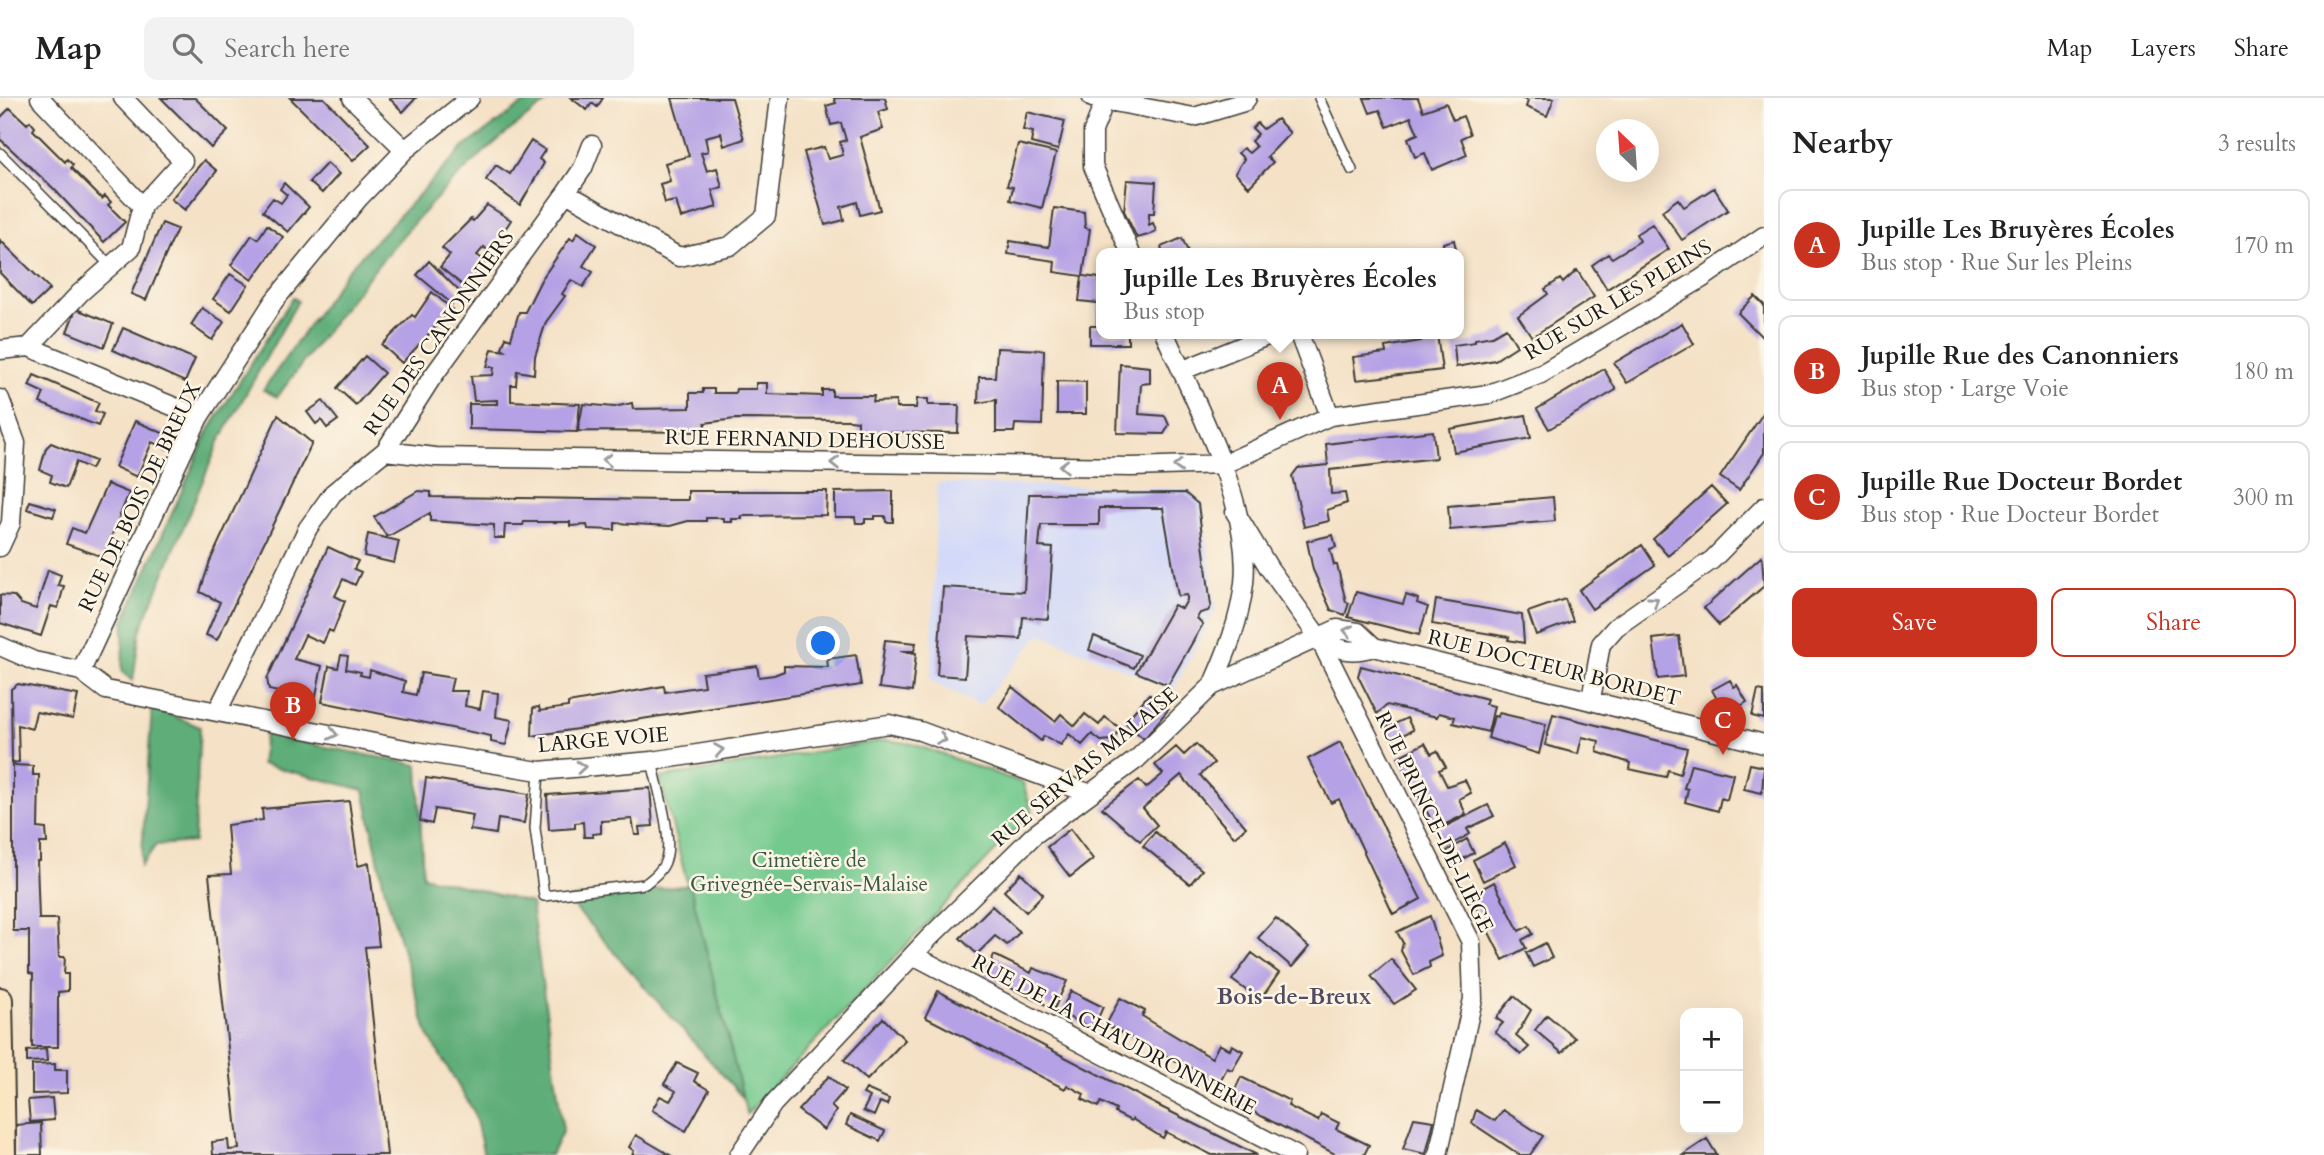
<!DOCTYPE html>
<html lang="en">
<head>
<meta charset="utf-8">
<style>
  body { margin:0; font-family:Cardo,serif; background:#f2f2f2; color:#222 }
  .controls { position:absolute; right:21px; bottom:21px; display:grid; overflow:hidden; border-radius:14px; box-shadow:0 7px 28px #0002 }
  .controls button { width:63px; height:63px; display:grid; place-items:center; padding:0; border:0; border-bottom:2px solid #e0e0e0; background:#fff; color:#222; font:35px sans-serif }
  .compass { position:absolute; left:1596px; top:21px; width:63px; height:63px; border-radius:50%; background:#fff; box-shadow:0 7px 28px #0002; rotate:335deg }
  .you { position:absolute; left:824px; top:546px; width:24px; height:24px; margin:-18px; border:5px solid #fff; border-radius:50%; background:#1a73e8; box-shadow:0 0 0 10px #1a73e833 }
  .badge { display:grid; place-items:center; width:46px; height:46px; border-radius:50%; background:#c8321e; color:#fff; font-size:23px; font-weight:700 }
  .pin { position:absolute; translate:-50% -58px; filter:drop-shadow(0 2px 4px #0008) }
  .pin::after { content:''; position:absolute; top:37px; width:24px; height:21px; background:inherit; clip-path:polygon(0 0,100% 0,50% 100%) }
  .popup { position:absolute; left:1096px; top:150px; width:368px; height:91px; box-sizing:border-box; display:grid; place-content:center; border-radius:14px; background:#fff; filter:drop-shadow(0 2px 5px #0005); font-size:23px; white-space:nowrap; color:#767676 }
  .popup b { font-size:26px; color:#222 }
  .popup::after { content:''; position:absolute; left:50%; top:100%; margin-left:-14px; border:14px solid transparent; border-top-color:#fff }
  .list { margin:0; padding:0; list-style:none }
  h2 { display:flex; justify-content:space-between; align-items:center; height:91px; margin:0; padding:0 28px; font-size:30px }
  h2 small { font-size:23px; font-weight:400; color:#767676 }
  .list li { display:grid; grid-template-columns:46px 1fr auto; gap:21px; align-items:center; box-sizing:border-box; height:112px; margin:0 14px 14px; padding:0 14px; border:2px solid #e0e0e0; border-radius:14px }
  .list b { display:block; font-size:26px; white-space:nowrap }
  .list p { margin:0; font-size:23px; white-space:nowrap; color:#767676 }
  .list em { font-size:23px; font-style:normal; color:#767676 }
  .actions { display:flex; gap:14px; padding:21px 28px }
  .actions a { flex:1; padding:16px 0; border:2px solid #c8321e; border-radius:14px; text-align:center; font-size:24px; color:#c8321e }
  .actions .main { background:#c8321e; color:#fff }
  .icon { flex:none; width:38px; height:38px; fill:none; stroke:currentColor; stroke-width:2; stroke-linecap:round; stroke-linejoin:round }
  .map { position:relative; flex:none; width:1764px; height:1057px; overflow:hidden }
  header { display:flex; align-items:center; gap:42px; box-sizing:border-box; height:98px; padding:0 35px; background:#fff; border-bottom:2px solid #e0e0e0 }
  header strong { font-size:33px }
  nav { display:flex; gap:38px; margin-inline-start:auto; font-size:24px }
  .search { width:490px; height:63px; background:#f2f2f2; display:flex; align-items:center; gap:18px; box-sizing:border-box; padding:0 24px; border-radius:14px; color:#767676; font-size:26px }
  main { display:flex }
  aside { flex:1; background:#fff }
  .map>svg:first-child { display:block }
</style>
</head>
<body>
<header>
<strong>Map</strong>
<div class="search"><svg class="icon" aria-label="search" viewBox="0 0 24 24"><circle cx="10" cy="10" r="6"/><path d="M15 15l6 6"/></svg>Search here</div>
<nav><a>Map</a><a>Layers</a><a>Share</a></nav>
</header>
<main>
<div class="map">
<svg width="1764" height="1057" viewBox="0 0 1764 1057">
  <rect width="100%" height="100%" fill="#fcf5e5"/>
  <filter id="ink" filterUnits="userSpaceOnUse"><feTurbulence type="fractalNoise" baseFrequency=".0143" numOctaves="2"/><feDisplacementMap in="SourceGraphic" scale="14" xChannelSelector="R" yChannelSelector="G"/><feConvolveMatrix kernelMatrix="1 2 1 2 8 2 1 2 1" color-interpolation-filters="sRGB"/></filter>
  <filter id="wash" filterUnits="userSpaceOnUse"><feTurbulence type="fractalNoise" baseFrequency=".00686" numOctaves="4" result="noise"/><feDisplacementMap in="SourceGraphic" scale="28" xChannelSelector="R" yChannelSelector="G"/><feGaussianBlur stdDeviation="1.57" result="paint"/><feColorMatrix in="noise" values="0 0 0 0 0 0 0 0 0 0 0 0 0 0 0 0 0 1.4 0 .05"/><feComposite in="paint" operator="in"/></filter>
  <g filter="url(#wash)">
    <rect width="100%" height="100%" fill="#f4e1c6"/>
    <path fill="#d2d9f9" d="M937,385L1188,391L1203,406L1216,512L1173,592L1041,536L979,608L931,583Z"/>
    <path fill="#73c98e" stroke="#487255" stroke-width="2" d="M886,642L913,646L1023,685L1032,714L747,1016L660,680Z"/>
    <path fill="#5ead79" stroke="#3d644a" stroke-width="2" d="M531,0H554C439,76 359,190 277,299L263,292L347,173L463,50Z
      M293,199L298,203L219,344L140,533L133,583L122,574L124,523L209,332Z
      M152,609L200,629L194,744L156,747L141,768Z
      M265,637L418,667L423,778L531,805L563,1032L551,1057H484L474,1014L428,937L384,789L364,692L261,666Z
      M690,787L743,1000L567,801Z"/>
    <g id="blocks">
      <path fill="#b5a1e5" d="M161,0H195L228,33L211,50Z
        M290,0H324L370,47L353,63Z
        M389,0H416L403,14Z
        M571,0H603L597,9L592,5L587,12Z
        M672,0H732L744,41L724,48L721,35L705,39L708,53L701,55L707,73L717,70L722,89L712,92L717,109L681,120L676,103L665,105L660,86L670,83L665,65L689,58Z
        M834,0H885L888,11L878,14L883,31L860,39L880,112L860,117L857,104L841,109L844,122L825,127L804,54L824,49L828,61L843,57L840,44L846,42L841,25L831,27L826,8L836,5Z
        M1364,0H1418L1423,13L1446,5L1453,22L1463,18L1470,36L1461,40L1467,57L1432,72L1425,55L1415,59L1408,40L1418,36L1411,19L1387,29L1380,12L1370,15Z
        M1521,0H1554L1547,18L1526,9L1528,3Z
        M10,10L27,26L30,23L35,29L33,32L65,64L67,61L73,67L71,70L102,101L105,98L111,104L108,107L125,124L104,144L53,90L0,41V20Z
        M1027,14L1065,23L1058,52L1031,45L1033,34L1023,32Z
        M1277,21L1290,35L1267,59L1273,64L1249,89L1235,75L1244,61L1238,55L1243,50L1249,55L1256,49L1251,43L1258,36L1252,30L1257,25L1263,31Z
        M531,43L545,52L539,61L544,65L520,107L486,82L496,67L510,76Z
        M1018,46L1056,55L1042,110L1010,102L1013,89L1007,88Z
        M204,62L217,73L185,112L171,101Z
        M327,65L339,76L322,95L309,84Z
        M1127,82L1156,84L1154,115H1149V127L1153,125L1156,133L1148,137L1137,140L1124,113Z
        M284,85L309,109L288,134L263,113L273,100L281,105L287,97L280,91Z
        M1714,90L1728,112L1682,142L1662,113L1678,101L1684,109Z
        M487,107L511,122L490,154L484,149L477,157L486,164L466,190L440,169L450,157L442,150L471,121L473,123Z
        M1054,110L1084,114L1085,130L1090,131L1083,178L1099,180L1102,226H1097L1098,205L1079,203L1082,178L1054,174L1055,163L1008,156L1010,143L1049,149Z
        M162,125L177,131L146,202L131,196Z
        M1652,126L1669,151L1607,191L1592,167L1608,156L1612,160L1640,143L1636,136Z
        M267,127L283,139L252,182L231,167L252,137L258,141Z
        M578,134L596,147L583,168L593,174L583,189L571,182L562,196L565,198L546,224L535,258L534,276L517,273L516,287H511V303L580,306L577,334L469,331V306H497V302L474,303L471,278L493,277L494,269H487L492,251L507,253L502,250L506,239L511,241L519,214H525L541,182L570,140L573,142Z
        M1182,140L1189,156H1163L1161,149Z
        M0,142L50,191L32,208L0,175Z
        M1454,142L1457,156H1444L1443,145Z
        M429,163L461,195L452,206L417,177Z
        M1577,172L1594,199L1532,239L1518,218L1548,196L1545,191L1560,181L1563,185Z
        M230,176L248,187L231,213L213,201Z
        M432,194L452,211L402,265L382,247L412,217L415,219Z
        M1755,198L1764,207V241L1738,215Z
        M202,210L224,224L212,242L191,227Z
        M76,211L113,226L104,249L67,234Z
        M1682,225L1694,246L1627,285L1614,265Z
        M1090,228H1102V236H1128V246H1090Z
        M123,230L195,261L185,284L113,252Z
        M1506,230L1517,248L1495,262L1456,269L1454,247L1475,244V241L1492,238Z
        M1420,236H1437L1442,272L1356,282L1353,259L1386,255L1385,249L1421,243Z
        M997,250L1044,252L1042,327L1015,326L1014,334H996V302L978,305L979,279H995Z
        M365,258L384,275L356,307L337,290Z
        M1120,266L1150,269V285L1141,286L1139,316L1165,318L1169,327L1164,336L1117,335Z
        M1604,271L1616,292L1549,331L1537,311Z
        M34,277L99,305L95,313L103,316L98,328L40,305L44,295L29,288Z
        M1057,283L1086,284V316H1057Z
        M756,285H767V296L822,298V292H832V298H874L873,304L896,303V310H916L917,301H928V307H959L958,335L858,334V323L850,322L735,321L705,325V334L578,333L583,306L614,309L632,305L633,311L690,310V295H703V291H714V295H735L736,291H756Z
        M323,303L338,322L327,330L321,322L316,326L307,314Z
        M1764,314V355L1739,392L1720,379Z
        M278,317L312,345L217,542L206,537L220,504L200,494L210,463Z
        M1526,317L1531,340L1454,354L1450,331Z
        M135,323L172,339L167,351L152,344L137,379L115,369Z
        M1433,333L1436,360L1330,372L1331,396L1345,395L1347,405L1327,412L1329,423L1304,429L1292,378L1298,370L1328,367L1326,346Z
        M51,345L95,363L91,371L76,364L66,390L50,384L52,377L40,372L46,350Z
        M107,386L129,395L103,459L66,446L72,430L85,435Z
        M1711,389L1727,406L1668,458L1653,441Z
        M418,393L431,394V399L670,402H688V393H827L826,417L742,418V421H732V424H724V420H706V423H688L670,428L615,425V432L588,431L587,427L570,428V424H524L523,427H505L504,440H494V427L430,423V415L387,439L374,419Z
        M893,393V424H886L885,418H875V421H865V425H856L855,419H835V394Z
        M1185,395L1198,406L1211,508L1208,513L1200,515L1197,520L1203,526L1168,587L1136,574L1174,507L1182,511L1187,502V497L1178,498L1163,410H1099V427H1041L1039,449L1053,450L1048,521L1023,519L1021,541L968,538L965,579L937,577L943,489L1024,494L1029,396Z
        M1553,399L1555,423L1450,432L1448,408Z
        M30,403L56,411L53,419L27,411Z
        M368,436L399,443L394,465L364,458Z
        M1333,437L1336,449L1330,451L1334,467H1337L1346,504L1349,505L1345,517L1331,512L1313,472L1307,443Z
        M1642,447L1655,467L1592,511L1579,492Z
        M328,449L358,463L354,471L361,474L355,487L343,481L335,498L345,503L333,534L329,532L323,545L305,537L294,561L322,568L315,602L269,592L267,581Z
        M1762,458L1764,488L1719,527L1704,510Z
        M48,472L61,477L58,487L64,488L58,510L51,508L41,538L0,525V497L14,498L21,506L36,511Z
        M1356,494L1403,506L1406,497L1418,501L1417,505L1428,509L1419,537L1348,519Z
        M1565,501L1573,523L1536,537L1528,514Z
        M1436,502L1522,517L1524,545L1508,542L1509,539L1432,526Z
        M1094,538L1140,557L1134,570L1089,552Z
        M1679,538L1684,578L1658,581L1653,541Z
        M885,542L916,545L914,553H900L916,555L912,594L879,590Z
        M341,557L348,558L346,571L361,574L360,577L369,579L370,572L405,583L403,594L416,597L421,575L453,580L450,593H467L465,608L480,611L483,593L498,595L496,619L512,622L506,647L491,644V638L322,604L329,568L338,570Z
        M856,557L861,587L532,638L533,610L539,609L540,613L568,609V605L664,588L665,594L704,588L702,575L757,568L759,579L774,577L784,573V568L828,569L827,561Z
        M1361,568L1487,601L1485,606L1494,608L1488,634L1453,625L1455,619L1439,615L1437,619L1387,607L1377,616L1358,578Z
        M1730,582L1734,589L1737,587L1747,604L1730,614L1723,612L1712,592Z
        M18,586L78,597L73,621L36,614L32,631L18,627L19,664L12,665L11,591Z
        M1012,589L1055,623L1061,616L1075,628L1085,616L1099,627L1105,619L1121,631L1112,642L1101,643L1092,636L1082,647L1069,636L1061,647L1044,638L1041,643L999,609Z
        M1758,592L1764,593V621L1752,618Z
        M1149,596L1168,612L1144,641L1125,624Z
        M1499,615L1546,626L1539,656L1488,640L1494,618L1498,619Z
        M1553,616L1687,650L1680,676L1668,672L1666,679L1629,671L1630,665L1597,654L1599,643L1582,639L1578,656L1545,647Z
        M1407,620L1413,632L1392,642L1386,630Z
        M1340,644L1421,801L1393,816L1339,701L1331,705L1308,661Z
        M1425,645L1431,656L1437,653L1446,669L1439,672L1447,688L1465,682L1471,695L1459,701L1466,716L1436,731L1398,659Z
        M1196,646L1214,665L1200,677L1246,729L1234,739L1181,677L1143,710L1157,727L1140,743L1102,710L1139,682L1146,690L1163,676L1155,667L1176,649L1184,657Z
        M1691,666L1733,676L1727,702L1721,700L1718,713L1685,704L1688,691L1684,690Z
        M1750,666L1764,669L1762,695L1744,691Z
        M13,667L33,668V677H39L38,730L46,731L47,745H40V763H37L39,821H57L59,859H65L64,876H68V893L58,894V949H32L33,876L29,875V833H13Z
        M426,680L529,696L524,725L498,721L496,736L470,732L473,717L435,711L432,726L420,723Z
        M650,690L653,728L639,729L640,737H635L632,721L601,723V735L592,736L593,739H584L583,724L575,725V730L549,732L547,697Z
        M349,703L358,768L369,765L379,848L365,849L387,1057H213L212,1044L228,1042L229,1052L239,1051L209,777L231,776L227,727L263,722L262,711Z
        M1488,707L1494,718L1467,731L1470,736L1445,750L1436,733Z
        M1070,731L1093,761L1070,779L1047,749Z
        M1155,734L1202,772L1190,786L1143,748Z
        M1467,741L1474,755L1453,766L1447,753Z
        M1505,745L1516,767L1483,783L1473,762Z
        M1021,775L1043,796L1026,814L1004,793Z
        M1494,784L1519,833L1529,828L1533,836L1522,842L1526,850L1503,862L1470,797Z
        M992,808L1020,834L1007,847L995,838L977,856L960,840Z
        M1430,818L1442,858L1429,864L1430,869L1414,877L1401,853L1403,845L1397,834Z
        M1276,820L1309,849L1292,869L1258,840Z
        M1545,845L1552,860L1533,869L1526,855Z
        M1252,855L1279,875L1260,902L1232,882Z
        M994,857L1031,875L1033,870L1067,883L1054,911L984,877Z
        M1391,861L1416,892L1394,906L1371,878Z
        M938,893L1159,1008L1257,1057H1212L1166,1034L1163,1040L1132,1021L1131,1023L1115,1015L1116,1012L1101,1004L1098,1009L1082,1001L1084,996L1067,987L1065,991L925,919Z
        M1071,893L1103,909L1093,931L1060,915Z
        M1514,898L1531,912L1516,938L1529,949L1521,957L1495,934L1503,925L1496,920Z
        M1120,900L1145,913L1142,918L1212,960L1219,946L1230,952L1232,947L1243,953L1232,972L1227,970L1219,985L1106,927Z
        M1547,917L1575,940L1562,955L1535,932Z
        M883,920L905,942L867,982L844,962Z
        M46,951L47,963L27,964V953Z
        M677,965L698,975L694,983L709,992L686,1033L652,1012L660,998L670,1003L676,993L664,986Z
        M55,966V972H67V995L32,996V967Z
        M829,978L845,992L831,1008L836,1013L824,1032L798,1012Z
        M1241,979L1290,1003L1288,1008L1318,1023L1321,1016L1339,1025L1336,1031L1369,1047L1364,1057H1337L1230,1002Z
        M866,991L889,1001L887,1007L880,1004L874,1018L863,1013L870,999L863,996Z
        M52,1000L54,1022L30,1024L28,1002Z
        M1476,1012L1495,1023L1503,1012L1543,1038L1530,1057H1520L1472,1025Z
        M850,1017L885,1033L880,1043L846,1027Z
        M1414,1020L1434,1023L1426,1056L1403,1051Z
        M41,1025L42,1057H16V1027Z
        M636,1037L670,1057H632L634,1053L629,1049Z
        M1707,1041L1717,1057H1683Z"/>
    </g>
  </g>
  <g filter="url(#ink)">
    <use href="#blocks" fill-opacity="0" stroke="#3c3a36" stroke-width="2"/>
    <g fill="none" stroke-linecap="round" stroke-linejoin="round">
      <defs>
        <path id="lane" d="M1319,0L1352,72
          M0,55L111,168
          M539,673L535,730L544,798L645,786C654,779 663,772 666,761C673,738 657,688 652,663"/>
        <path id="street" d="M40,0L142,108
          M352,0L405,52
          M1092,0L1194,19L1244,4L1247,0
          M1106,0L1093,33V68L1131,156
          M566,95L583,70L592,47
          M1165,236C1196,307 1252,407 1244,485C1240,522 1227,554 1212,588
          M1299,236L1330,318
          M29,249L80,195L131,150L142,108L183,63L123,0
          M0,252L29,249L199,319
          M1181,273L1272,236
          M0,301L16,345L11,425L0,449
          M385,353L435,359L1132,369L1224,366L1330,318L1489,296L1541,276L1701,181L1764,138
          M1235,414L1269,470L1319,540L1471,844L1473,901L1438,1057
          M1319,540C1340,553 1351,556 1374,549
          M0,548L34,563L81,573
          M81,573L106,592L415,653L539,673L652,663L889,626L920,633L1088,695
          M81,573L199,319L274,203L358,101L405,52L470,0
          M1591,601L1601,546L1616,529L1712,462L1764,409
          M218,612L308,430L333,395L385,353L431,281L566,95L679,159L730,148L766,118L780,0
          M913,857L1295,1057
          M739,1057L773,1006L928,841L1034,737L1137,661L1212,588L1337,531L1358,534L1374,549L1764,646"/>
        <path id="secondary" d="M0,902L3,1057"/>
      </defs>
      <use href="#lane" stroke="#3c3a36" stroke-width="12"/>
      <use href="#street" stroke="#3c3a36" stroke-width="21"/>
      <use href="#secondary" stroke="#3c3a36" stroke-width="28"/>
      <use href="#lane" stroke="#fff" stroke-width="9"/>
      <use href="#street" stroke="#fff" stroke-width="18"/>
      <use href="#secondary" stroke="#fbe6c4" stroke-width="24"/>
    </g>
    <defs><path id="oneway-chevron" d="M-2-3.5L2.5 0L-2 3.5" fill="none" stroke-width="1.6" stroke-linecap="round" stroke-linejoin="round" transform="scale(1.75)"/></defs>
    <g stroke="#999">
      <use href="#oneway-chevron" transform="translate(607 362) rotate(-179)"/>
      <use href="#oneway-chevron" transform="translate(835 365) rotate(-179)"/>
      <use href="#oneway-chevron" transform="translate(1064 368) rotate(-179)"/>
      <use href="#oneway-chevron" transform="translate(1178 368) rotate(178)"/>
      <use href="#oneway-chevron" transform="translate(1654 503) rotate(-35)"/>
      <use href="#oneway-chevron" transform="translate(1348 533) rotate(-168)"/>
      <use href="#oneway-chevron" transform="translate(333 636) rotate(12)"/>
      <use href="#oneway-chevron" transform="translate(942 641) rotate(21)"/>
      <use href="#oneway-chevron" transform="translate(719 652) rotate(-9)"/>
      <use href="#oneway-chevron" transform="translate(581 669) rotate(-5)"/>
    </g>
  </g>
  <g text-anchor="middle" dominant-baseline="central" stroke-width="5" stroke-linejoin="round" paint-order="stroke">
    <g font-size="21" fill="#1c1c1c" stroke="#fcf5e5">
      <text transform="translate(1618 202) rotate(-31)">RUE SUR LES PLEINS</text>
      <text transform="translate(439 235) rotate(-55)">RUE DES CANONNIERS</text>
      <text transform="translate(805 342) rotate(1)">RUE FERNAND DEHOUSSE</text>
      <text transform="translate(140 399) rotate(-64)">RUE DE BOIS DE BREUX</text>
      <text transform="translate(1554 570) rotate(14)">RUE DOCTEUR BORDET</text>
      <text transform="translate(603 642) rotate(-5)">LARGE VOIE</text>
      <text transform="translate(1085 669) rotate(-40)">RUE SERVAIS MALAISE</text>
      <text transform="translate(1434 724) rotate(64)">RUE PRINCE-DE-LIÈGE</text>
      <text transform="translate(1114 937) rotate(28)">RUE DE LA CHAUDRONNERIE</text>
    </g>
    <g font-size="21" fill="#3a5944" stroke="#fcf5e5">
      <text x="809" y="762">Cimetière de<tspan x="809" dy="24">Grivegnée-Servais-Malaise</tspan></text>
    </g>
    <g font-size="23" font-weight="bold" fill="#524b62" stroke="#fcf5e5">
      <text x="1294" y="898">Bois-de-Breux</text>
    </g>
  </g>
</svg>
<div class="controls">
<button>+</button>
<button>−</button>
</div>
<svg class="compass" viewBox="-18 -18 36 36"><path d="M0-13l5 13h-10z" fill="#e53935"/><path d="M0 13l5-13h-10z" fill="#767676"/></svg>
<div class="you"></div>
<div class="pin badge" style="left:1280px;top:322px">A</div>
<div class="popup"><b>Jupille Les Bruyères Écoles</b>Bus stop</div>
<div class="pin badge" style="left:293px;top:642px">B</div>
<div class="pin badge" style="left:1723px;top:657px">C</div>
</div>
<aside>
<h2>Nearby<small>3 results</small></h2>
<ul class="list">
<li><span class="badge">A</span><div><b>Jupille Les Bruyères Écoles</b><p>Bus stop · Rue Sur les Pleins</p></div><em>170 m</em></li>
<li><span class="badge">B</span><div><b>Jupille Rue des Canonniers</b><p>Bus stop · Large Voie</p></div><em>180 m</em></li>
<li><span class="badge">C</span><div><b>Jupille Rue Docteur Bordet</b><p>Bus stop · Rue Docteur Bordet</p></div><em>300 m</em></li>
</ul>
<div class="actions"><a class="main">Save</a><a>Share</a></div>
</aside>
</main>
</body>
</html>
